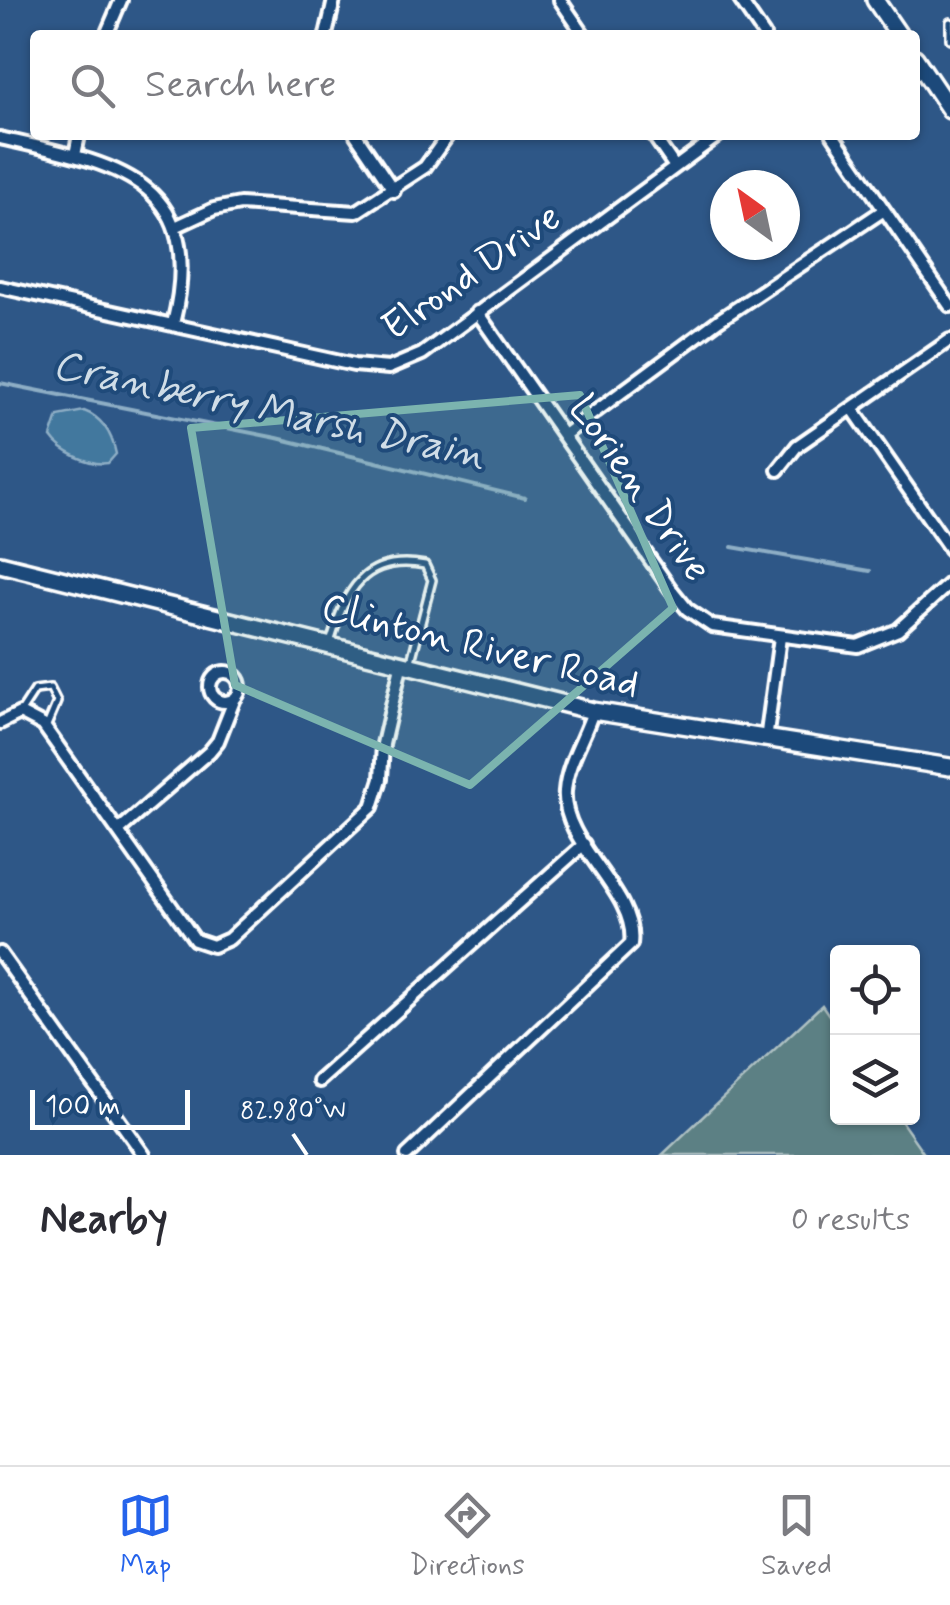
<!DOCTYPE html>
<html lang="en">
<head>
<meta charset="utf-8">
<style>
  body { margin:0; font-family:Mynerve,sans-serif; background:#f7f7f7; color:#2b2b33 }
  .controls { position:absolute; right:30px; bottom:30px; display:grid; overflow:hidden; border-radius:10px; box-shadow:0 2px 8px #0004 }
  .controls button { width:90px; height:90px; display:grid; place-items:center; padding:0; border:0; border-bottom:2px solid #e1e1e2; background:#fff; color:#2b2b33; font:50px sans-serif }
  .compass { position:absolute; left:710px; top:170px; width:90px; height:90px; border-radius:50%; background:#fff; box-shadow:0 2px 8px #0004; rotate:327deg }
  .scale { position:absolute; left:30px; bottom:25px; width:160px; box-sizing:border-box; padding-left:10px; border:5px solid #fff; border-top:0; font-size:28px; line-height:35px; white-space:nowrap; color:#fff; -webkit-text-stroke:8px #1f4a7a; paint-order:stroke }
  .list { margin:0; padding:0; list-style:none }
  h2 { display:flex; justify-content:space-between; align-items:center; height:130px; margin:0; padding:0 40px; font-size:42px }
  h2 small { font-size:32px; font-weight:400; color:#7c7c81 }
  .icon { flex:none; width:55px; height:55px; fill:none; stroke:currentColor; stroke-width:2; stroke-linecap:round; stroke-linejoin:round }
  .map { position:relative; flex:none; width:950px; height:1155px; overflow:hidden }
  .search { position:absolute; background:#fff; box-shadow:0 2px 8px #0004; left:30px; right:30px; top:30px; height:110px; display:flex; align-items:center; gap:25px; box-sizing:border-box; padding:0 35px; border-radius:10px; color:#7c7c81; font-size:38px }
  .sheet { height:310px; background:#fff }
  nav { display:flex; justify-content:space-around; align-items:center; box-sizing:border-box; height:140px; border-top:2px solid #e1e1e2; background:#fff; font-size:28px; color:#7c7c81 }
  nav a { display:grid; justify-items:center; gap:5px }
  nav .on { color:#2563eb }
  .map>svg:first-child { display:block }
</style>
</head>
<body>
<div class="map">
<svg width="950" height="1155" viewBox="0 0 950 1155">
  <rect width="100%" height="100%" fill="#2e5787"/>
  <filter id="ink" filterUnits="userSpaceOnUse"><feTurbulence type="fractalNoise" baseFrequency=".01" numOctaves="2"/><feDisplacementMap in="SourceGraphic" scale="20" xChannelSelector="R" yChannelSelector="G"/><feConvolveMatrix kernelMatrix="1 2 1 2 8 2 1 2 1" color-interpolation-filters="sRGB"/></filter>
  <g filter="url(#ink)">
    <path fill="#5c8084" stroke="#aec0c2" stroke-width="2.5" d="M822,1005L837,1027L838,1118H899L925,1155H662Z"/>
    <path fill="#42789e" stroke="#8eaec5" stroke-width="2.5" d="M84,411C103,418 112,434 116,454L108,463C90,466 61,452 51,437L58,416Z"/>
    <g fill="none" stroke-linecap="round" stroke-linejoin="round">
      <path stroke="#8eaec5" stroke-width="4" d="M0,383L277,438L525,498
        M732,547L870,571"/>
      <defs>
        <path id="lane" d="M950,22V39
          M330,643C346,590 364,554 425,565L432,580L411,661
          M20,713L35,690L50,688L57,702L46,728"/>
        <path id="street" d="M560,0L584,35
          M740,0L764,35
          M106,35L121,0
          M326,35L334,0
          M356,135L394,191
          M653,135L673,164
          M833,135L950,306
          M0,138C114,164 209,178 173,324
          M75,155L79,135
          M175,227L214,209L240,204L356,212L425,167L448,135
          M0,287L354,365L389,368L422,354L719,135
          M477,312L670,588L687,609L712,626L858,646L898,630L950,583
          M852,408L950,549
          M564,435L719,320L884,210
          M778,470L797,446L950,340
          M210 687a15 15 0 1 1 30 0a15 15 0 1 1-30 0Z
          M0,723L20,713L43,725L195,940L213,946L229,939L372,807L381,779L383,744L402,662
          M766,740L780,637
          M118,831L209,752L218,741L235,698
          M0,953L144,1155
          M319,1081L584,844
          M407,1155L631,944C638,892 561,845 565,791C567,763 585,737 593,711"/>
        <path id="secondary" d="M875,0L899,35
          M915,58L950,110
          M0,564L593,711L950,767"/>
      </defs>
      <use href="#lane" stroke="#fff" stroke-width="12"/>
      <use href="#street" stroke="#fff" stroke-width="18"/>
      <use href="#secondary" stroke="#fff" stroke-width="22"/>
      <use href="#lane" stroke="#1f4a7a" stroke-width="5"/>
      <use href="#street" stroke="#1f4a7a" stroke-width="10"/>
      <use href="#secondary" stroke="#1f4a7a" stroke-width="15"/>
    </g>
  </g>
  <path fill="#7bb4af" fill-opacity="0.2" stroke="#7bb4af" stroke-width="8" stroke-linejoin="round" d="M580,395L673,608L470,785L235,685L191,428Z"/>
  <path fill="none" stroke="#fff" stroke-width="4" d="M293,1134L307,1155"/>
  <g text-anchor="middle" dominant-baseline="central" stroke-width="8" stroke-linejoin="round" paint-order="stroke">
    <g font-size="40" fill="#fff" stroke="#1f4a7a">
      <text transform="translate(472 273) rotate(-35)">Elrond Drive</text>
      <text transform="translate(639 489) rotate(55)">Lorien Drive</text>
      <text transform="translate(480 647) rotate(14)">Clinton River Road</text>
    </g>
    <g font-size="42" font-style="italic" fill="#d0dde7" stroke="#1f4a7a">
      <text transform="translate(269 411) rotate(12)">Cranberry Marsh Drain</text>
    </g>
  </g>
  <g font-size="25" text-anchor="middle" fill="#fff" stroke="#1f4a7a" stroke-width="8" stroke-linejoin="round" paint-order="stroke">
    <text x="293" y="1118">82.980°W</text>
  </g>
</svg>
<div class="controls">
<button><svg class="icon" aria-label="locate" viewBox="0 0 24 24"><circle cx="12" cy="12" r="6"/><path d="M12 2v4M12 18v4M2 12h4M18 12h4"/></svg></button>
<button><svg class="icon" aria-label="layers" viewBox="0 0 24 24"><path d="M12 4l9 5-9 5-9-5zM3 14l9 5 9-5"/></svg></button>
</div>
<svg class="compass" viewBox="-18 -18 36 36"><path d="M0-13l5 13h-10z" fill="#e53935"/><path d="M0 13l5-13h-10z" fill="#7c7c81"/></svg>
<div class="scale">100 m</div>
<div class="search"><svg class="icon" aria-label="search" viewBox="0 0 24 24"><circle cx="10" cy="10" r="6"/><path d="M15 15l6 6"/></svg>Search here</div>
</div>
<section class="sheet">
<h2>Nearby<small>0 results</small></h2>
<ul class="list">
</ul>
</section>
<nav>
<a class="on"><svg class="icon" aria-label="map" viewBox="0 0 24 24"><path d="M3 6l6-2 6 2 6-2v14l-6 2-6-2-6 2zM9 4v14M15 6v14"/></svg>Map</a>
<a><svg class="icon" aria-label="directions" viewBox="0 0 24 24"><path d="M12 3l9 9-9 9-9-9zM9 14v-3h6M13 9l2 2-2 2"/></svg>Directions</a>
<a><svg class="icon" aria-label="saved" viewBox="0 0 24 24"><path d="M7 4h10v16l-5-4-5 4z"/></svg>Saved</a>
</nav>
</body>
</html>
